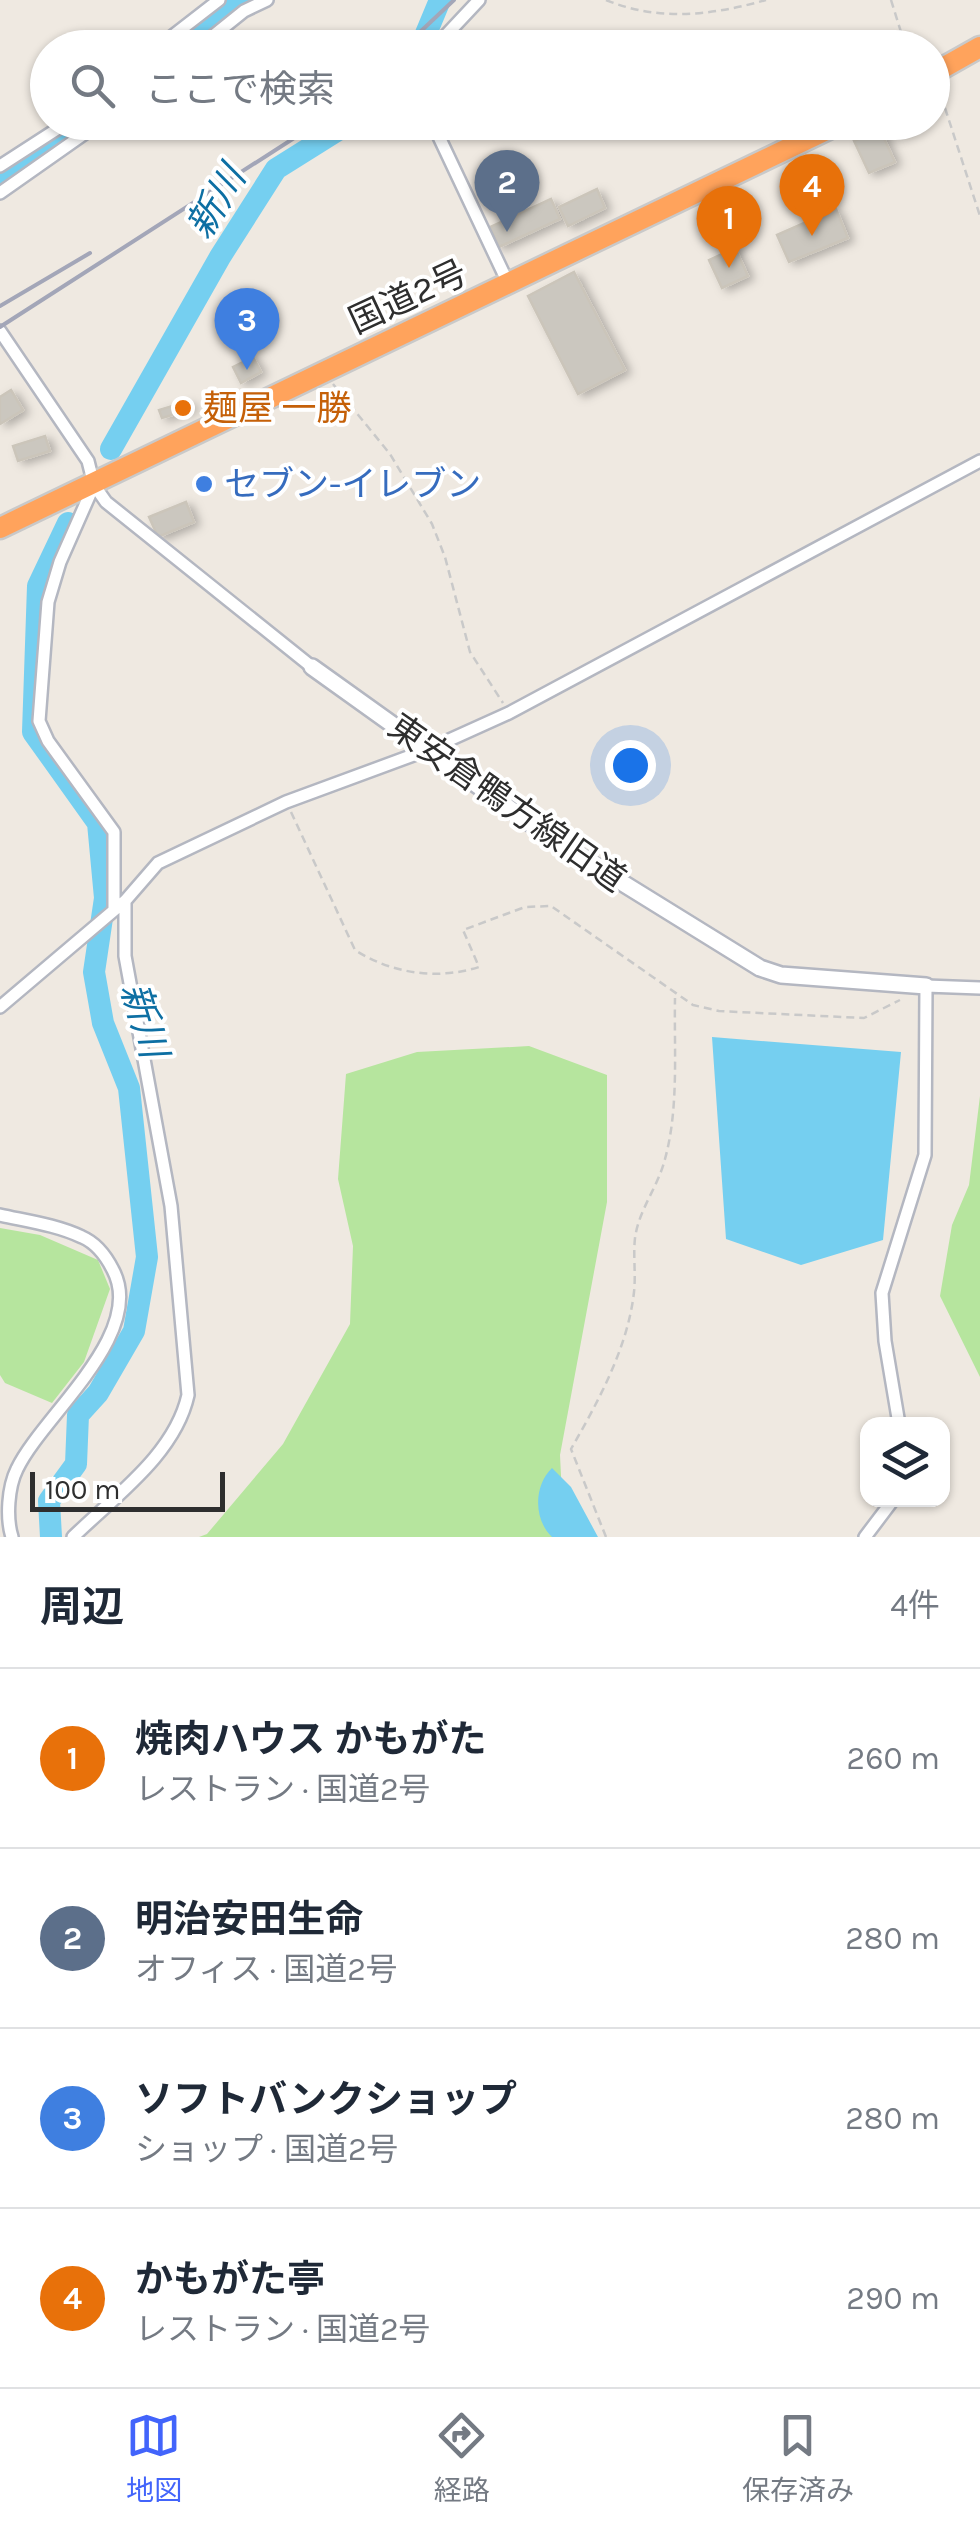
<!DOCTYPE html>
<html lang="ja">
<head>
<meta charset="utf-8">
<style>
  body { margin:0; font-family:Karla,"Noto Sans JP",sans-serif; background:#f6f6f7; color:#1f2937 }
  .controls { position:absolute; right:30px; bottom:30px; display:grid; overflow:hidden; border-radius:20px; box-shadow:0 2px 8px #0004 }
  .controls button { width:90px; height:90px; display:grid; place-items:center; padding:0; border:0; border-bottom:2px solid #e0e1e3; background:#fff; color:#1f2937; font:50px sans-serif }
  .scale { position:absolute; left:30px; bottom:25px; width:195px; box-sizing:border-box; padding-left:10px; border:5px solid #2e2e2e; border-top:0; font-size:28px; line-height:35px; white-space:nowrap; color:#2e2e2e; -webkit-text-stroke:8px #fff; paint-order:stroke }
  .you { position:absolute; left:630px; top:765px; width:35px; height:35px; margin:-25px; border:8px solid #fff; border-radius:50%; background:#1a73e8; box-shadow:0 0 0 15px #1a73e833 }
  .badge { display:grid; place-items:center; width:65px; height:65px; border-radius:50%; background:#4264fb; color:#fff; font-size:32px; font-weight:700 }
  .pin { position:absolute; translate:-50% -82px; filter:drop-shadow(0 2px 5px #0008) }
  .pin::after { content:''; position:absolute; top:52px; width:35px; height:30px; background:inherit; clip-path:polygon(0 0,100% 0,50% 100%) }
  .list { margin:0; padding:0; list-style:none }
  h2 { display:flex; justify-content:space-between; align-items:center; height:130px; margin:0; padding:0 40px; font-size:42px }
  h2 small { font-size:32px; font-weight:400; color:#747a83 }
  .list li { display:grid; grid-template-columns:65px 1fr auto; gap:30px; align-items:center; box-sizing:border-box; height:180px; padding:0 40px; border-top:2px solid #e0e1e3 }
  .list b { display:block; font-size:38px; white-space:nowrap }
  .list p { margin:0; font-size:32px; white-space:nowrap; color:#747a83 }
  .list em { font-size:32px; font-style:normal; color:#747a83 }
  .icon { flex:none; width:55px; height:55px; fill:none; stroke:currentColor; stroke-width:2; stroke-linecap:round; stroke-linejoin:round }
  .map { position:relative; flex:none; width:980px; height:1537px; overflow:hidden }
  .search { position:absolute; background:#fff; box-shadow:0 2px 8px #0004; left:30px; right:30px; top:30px; height:110px; display:flex; align-items:center; gap:25px; box-sizing:border-box; padding:0 35px; border-radius:55px; color:#747a83; font-size:38px }
  .sheet { height:850px; background:#fff }
  nav { display:flex; justify-content:space-around; align-items:center; box-sizing:border-box; height:140px; border-top:2px solid #e0e1e3; background:#fff; font-size:28px; color:#747a83 }
  nav a { display:grid; justify-items:center; gap:5px }
  nav .on { color:#4264fb }
  .map>svg:first-child { display:block }
</style>
</head>
<body>
<div class="map">
<svg width="980" height="1537" viewBox="0 0 980 1537">
  <defs>
    <filter id="shadow"><feDropShadow dx="5.5" dy="3" stdDeviation="5" flood-color="#0004"/></filter>
  </defs>
  <rect width="100%" height="100%" fill="#efe9e1"/>
  <path fill="#b6e59e" d="M529,1046L607,1075V1202L560,1455L564,1537H199L207,1534L283,1444L350,1324L353,1246L338,1179L346,1074L417,1052Z
    M980,1096V1377L940,1296L952,1225L969,1185Z
    M0,1228L40,1235L98,1260L110,1289L84,1362L52,1403L5,1383L0,1375Z"/>
  <path fill="#75cff0" d="M712,1037L901,1052L883,1240L801,1265L726,1239Z
    M552,1468L571,1487L598,1537H552C533,1519 534,1485 552,1468Z"/>
  <g fill="none" stroke-linecap="round" stroke-linejoin="round">
    <path stroke="#75cff0" stroke-width="22" d="M179,48L242,0
      M420,48L440,0
      M0,181L88,122
      M111,449L220,257L276,169L351,122
      M51,1537L49,1501L76,1464L78,1415L98,1393L134,1331L147,1257L129,1088L103,1023L94,972L105,898L98,823L33,732L38,586L68,523"/>
  </g>
  <path fill="#cbc7bf" stroke="#cbc5ba" stroke-width="2.5" filter="url(#shadow)" d="M880,130L895,162L869,173L854,141Z
    M597,189L605,208L568,226L559,207Z
    M551,199L560,219L499,247L490,227Z
    M836,209L848,238L789,262L777,235Z
    M735,248L748,276L722,288L709,260Z
    M574,272L625,370L578,394L528,296Z
    M253,357L261,372L241,383L233,367Z
    M11,390L23,410L0,424V397Z
    M189,401L192,409L162,418L159,410Z
    M45,436L50,451L18,461L13,446Z
    M186,502L194,522L158,537L149,517Z"/>
  <g fill="none" stroke-linecap="round" stroke-linejoin="round">
    <defs>
      <path id="street" d="M157,48L219,0
        M198,48L244,11L267,0
        M434,48L479,0
        M432,122L509,285
        M0,166L68,122
        M0,193L101,122
        M0,331L88,461L94,485L60,562L48,602L39,721L48,741L114,832V908
        M94,485L106,502L312,667
        M0,1007L125,901L158,863L286,802L427,750L509,713L980,461
        M0,1215C27,1221 57,1225 82,1237C96,1243 106,1256 113,1270C147,1334 42,1416 17,1469C8,1487 6,1518 12,1537
        M899,1424L885,1341L882,1293L925,1155L926,986L980,988
        M73,1537C115,1496 175,1454 188,1395L171,1206L125,956V901
        M865,1537L893,1500"/>
      <path id="secondary" d="M312,667L558,843L760,968L781,975L926,986"/>
      <path id="highway" d="M932,74L980,47
        M0,528L843,122"/>
    </defs>
    <use href="#street" stroke="#b4b7c1" stroke-width="16"/>
    <use href="#secondary" stroke="#b4b7c1" stroke-width="20"/>
    <use href="#highway" stroke="#c9c9c9" stroke-width="25"/>
    <path stroke="#c9c9c9" stroke-width="2.5" stroke-dasharray="8 5" stroke-linecap="butt" d="M606,0C659,22 713,15 766,0
      M891,0L906,48
      M945,108L980,216
      M333,384L390,454L432,524L445,557L470,652L503,703
      M291,812L355,950C392,974 438,980 479,967L463,930L525,907L551,906L693,1005L719,1011L864,1018L900,1000
      M606,1537L571,1449C598,1402 628,1347 634,1292C636,1274 633,1256 635,1238C639,1209 658,1187 665,1159C679,1108 674,1050 675,998"/>
    <use href="#street" stroke="#fff" stroke-width="11"/>
    <use href="#secondary" stroke="#fff" stroke-width="15"/>
    <use href="#highway" stroke="#ffa35c" stroke-width="20"/>
    <path stroke="#a3a6b8" stroke-width="4" d="M403,48L454,0
      M0,306L90,253
      M0,327L319,122"/>
  </g>
  <circle fill="#e8710a" stroke="#fff" stroke-width="4" cx="183" cy="408" r="10"/>
  <circle fill="#3f7fe0" stroke="#fff" stroke-width="4" cx="204" cy="484" r="10"/>
  <g text-anchor="middle" dominant-baseline="central" stroke-width="8" stroke-linejoin="round" paint-order="stroke">
    <g font-size="35" fill="#2e2e2e" stroke="#fff">
      <text transform="translate(408 297) rotate(-25)">国道2号</text>
      <text transform="translate(507 803) rotate(35)">東安倉鴨方線旧道</text>
    </g>
    <g font-size="35" fill="#c56008" stroke="#fff" text-anchor="start">
      <text x="203" y="408">麺屋 一勝</text>
    </g>
    <g font-size="35" fill="#366cbe" stroke="#fff" text-anchor="start">
      <text x="224" y="484">セブン-イレブン</text>
    </g>
    <g font-size="38" font-style="italic" fill="#0d6fa3" stroke="#fff">
      <text transform="translate(216 202) rotate(-59)">新川</text>
      <text transform="translate(144 1020) rotate(73)">新川</text>
    </g>
  </g>
</svg>
<div class="controls">
<button><svg class="icon" aria-label="layers" viewBox="0 0 24 24"><path d="M12 4l9 5-9 5-9-5zM3 14l9 5 9-5"/></svg></button>
</div>
<div class="scale">100 m</div>
<div class="you"></div>
<div class="pin badge" style="left:729px;top:268px;background:#e8710a">1</div>
<div class="pin badge" style="left:507px;top:232px;background:#5c6f8a">2</div>
<div class="pin badge" style="left:247px;top:370px;background:#3f7fe0">3</div>
<div class="pin badge" style="left:812px;top:236px;background:#e8710a">4</div>
<div class="search"><svg class="icon" aria-label="search" viewBox="0 0 24 24"><circle cx="10" cy="10" r="6"/><path d="M15 15l6 6"/></svg>ここで検索</div>
</div>
<section class="sheet">
<h2>周辺<small>4件</small></h2>
<ul class="list">
<li><span class="badge" style="background:#e8710a">1</span><div><b>焼肉ハウス かもがた</b><p>レストラン · 国道2号</p></div><em>260 m</em></li>
<li><span class="badge" style="background:#5c6f8a">2</span><div><b>明治安田生命</b><p>オフィス · 国道2号</p></div><em>280 m</em></li>
<li><span class="badge" style="background:#3f7fe0">3</span><div><b>ソフトバンクショップ</b><p>ショップ · 国道2号</p></div><em>280 m</em></li>
<li><span class="badge" style="background:#e8710a">4</span><div><b>かもがた亭</b><p>レストラン · 国道2号</p></div><em>290 m</em></li>
</ul>
</section>
<nav>
<a class="on"><svg class="icon" aria-label="map" viewBox="0 0 24 24"><path d="M3 6l6-2 6 2 6-2v14l-6 2-6-2-6 2zM9 4v14M15 6v14"/></svg>地図</a>
<a><svg class="icon" aria-label="directions" viewBox="0 0 24 24"><path d="M12 3l9 9-9 9-9-9zM9 14v-3h6M13 9l2 2-2 2"/></svg>経路</a>
<a><svg class="icon" aria-label="saved" viewBox="0 0 24 24"><path d="M7 4h10v16l-5-4-5 4z"/></svg>保存済み</a>
</nav>
</body>
</html>
